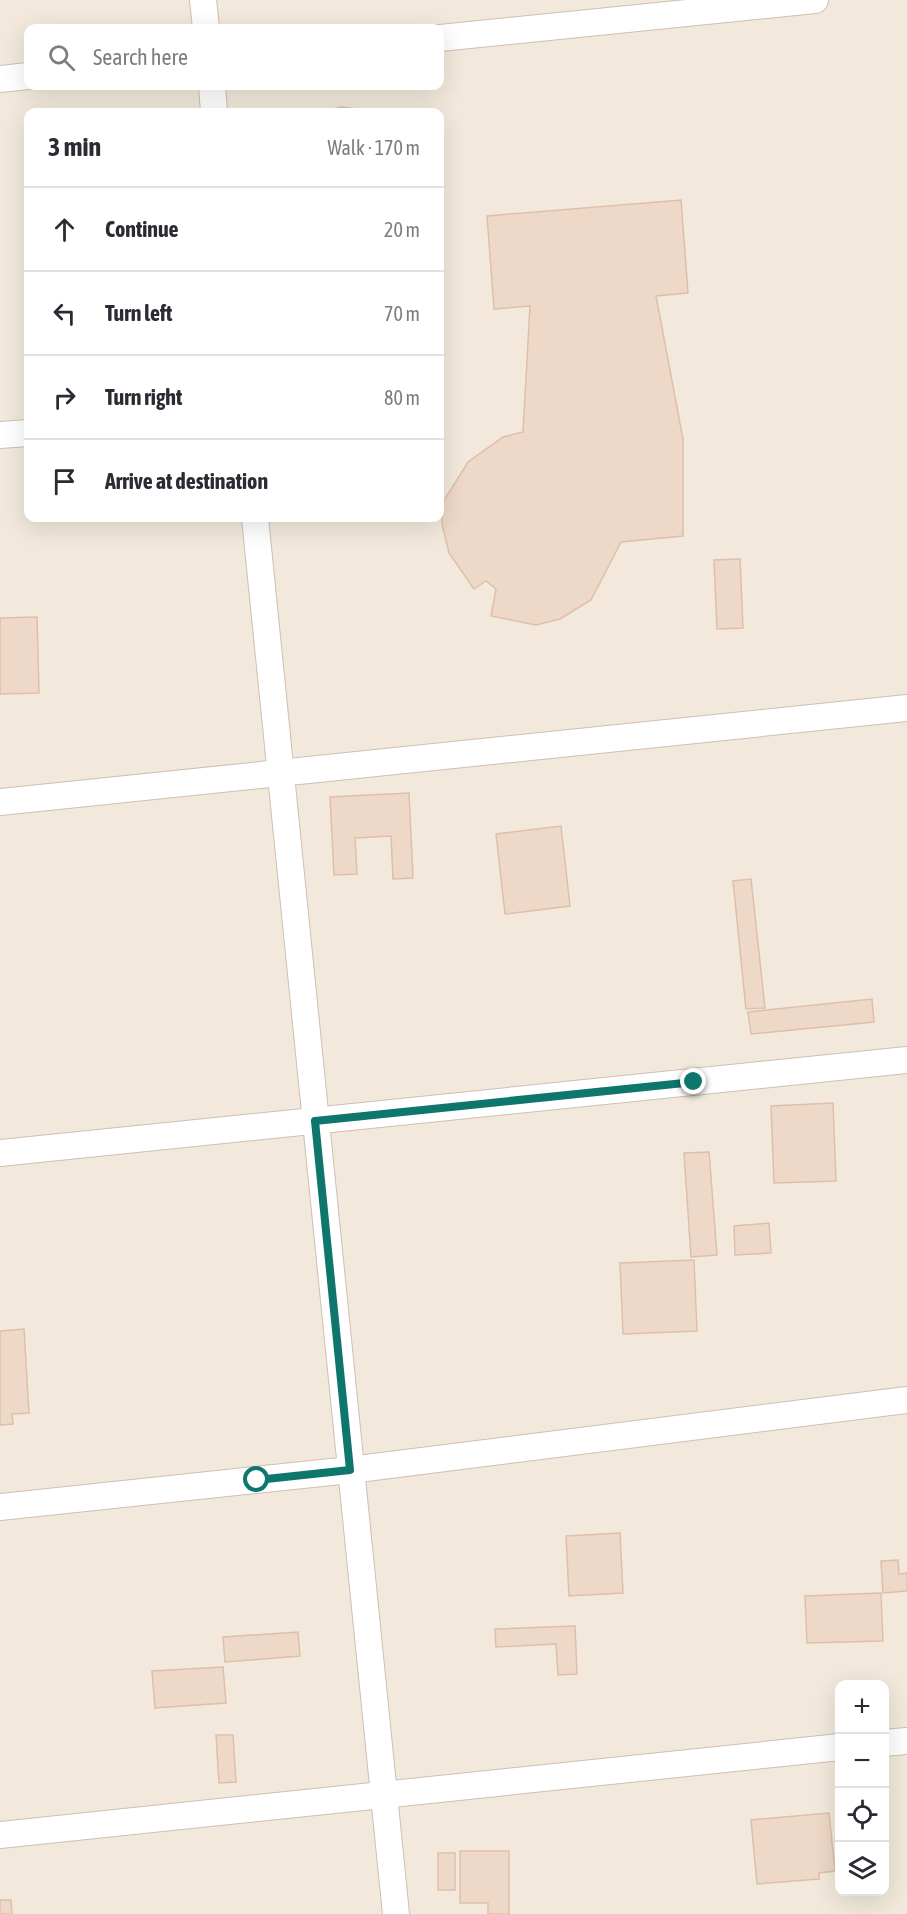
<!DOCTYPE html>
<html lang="en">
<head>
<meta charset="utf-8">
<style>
  body { margin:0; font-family:"Asap Condensed",sans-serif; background:#f2f2f3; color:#2b2b33 }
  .controls { position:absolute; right:18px; bottom:18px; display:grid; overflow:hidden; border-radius:12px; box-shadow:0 6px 24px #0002 }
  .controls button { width:54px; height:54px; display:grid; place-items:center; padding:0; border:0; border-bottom:2px solid #e1e1e2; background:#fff; color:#2b2b33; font:30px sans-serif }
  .stop { position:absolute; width:18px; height:18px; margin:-14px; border:4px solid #0f766e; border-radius:50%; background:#fff }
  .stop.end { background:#0f766e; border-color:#fff; box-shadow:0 2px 6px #0008 }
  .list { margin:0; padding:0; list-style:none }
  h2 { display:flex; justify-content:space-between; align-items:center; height:78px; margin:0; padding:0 24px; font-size:26px }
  h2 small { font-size:20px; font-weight:400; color:#7c7c81 }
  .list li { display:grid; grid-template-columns:39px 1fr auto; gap:18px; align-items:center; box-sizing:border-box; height:84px; padding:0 24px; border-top:2px solid #e1e1e2 }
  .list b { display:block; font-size:22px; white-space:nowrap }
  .list em { font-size:20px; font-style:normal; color:#7c7c81 }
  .icon { flex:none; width:33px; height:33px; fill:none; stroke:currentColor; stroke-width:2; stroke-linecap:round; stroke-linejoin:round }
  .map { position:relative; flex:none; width:907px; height:1914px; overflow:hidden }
  .search { position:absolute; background:#fff; box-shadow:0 6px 24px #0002; left:24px; top:24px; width:420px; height:66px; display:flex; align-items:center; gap:15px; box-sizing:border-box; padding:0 21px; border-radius:12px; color:#7c7c81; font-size:22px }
  .panel { position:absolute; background:#fff; box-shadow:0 6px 24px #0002; left:24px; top:108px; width:420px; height:414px; border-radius:12px }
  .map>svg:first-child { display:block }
</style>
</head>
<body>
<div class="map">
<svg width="907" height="1914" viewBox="0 0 907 1914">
  <rect width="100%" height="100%" fill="#fbf6ed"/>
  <path fill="#f2e9dc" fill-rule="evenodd" d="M0,0H907V1914H0ZM28,28H440V86H28ZM28,112H440V518H28ZM840,1684H884V1892H840Z"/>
  <path fill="#eed8c7" stroke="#dfbfa9" stroke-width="1.5" d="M341,107L357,109L367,112H323Z
    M681,200L688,293L656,296L683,439V536L621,542L591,600L560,619L536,625L491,616L496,589L486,581L474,589L449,553L442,524L443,502L468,462L503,437L523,432L530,306L494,309L487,216Z
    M740,559L743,628L717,629L714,560Z
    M37,617L39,693L0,694V618Z
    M409,793L413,878L393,879L391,836L355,838L357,874L334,875L330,797Z
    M561,826L570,906L505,914L496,834Z
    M751,879L765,1008L746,1009L733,881Z
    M872,999L874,1022L751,1034L748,1012Z
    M833,1103L836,1181L774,1183L771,1106Z
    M709,1152L717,1255L691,1257L684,1153Z
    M769,1223L771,1253L735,1255L734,1226Z
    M694,1260L697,1331L623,1334L620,1263Z
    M24,1329L29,1413L12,1414L13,1424L0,1425V1331Z
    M620,1533L623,1593L569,1596L566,1536Z
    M898,1560L899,1574L907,1573V1591L883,1593L881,1561Z
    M881,1593L883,1641L807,1643L805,1596Z
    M575,1626L577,1674L558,1675L556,1644L496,1647L495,1629Z
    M298,1632L300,1656L225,1662L223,1637Z
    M223,1667L226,1703L155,1708L152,1671Z
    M216,1735H233L236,1782L219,1783Z
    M829,1813L835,1871L819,1873V1879L757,1884L751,1820Z
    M460,1851H509V1914H488V1903H460Z
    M438,1853H455V1890H438Z
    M0,1900H11L12,1914H0Z"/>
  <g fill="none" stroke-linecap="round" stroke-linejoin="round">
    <defs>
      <path id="minor" d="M203,0L206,28
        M440,38L815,0
        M0,79L28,76
        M212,86L214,112
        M0,435L28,433
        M255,518L396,1914
        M0,802L907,708
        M0,1153L907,1060
        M0,1507L350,1470L907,1400
        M884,1743L907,1741
        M0,1835L840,1747"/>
    </defs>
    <use href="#minor" stroke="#cdbfb3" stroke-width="28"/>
    <use href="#minor" stroke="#fff" stroke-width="26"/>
  </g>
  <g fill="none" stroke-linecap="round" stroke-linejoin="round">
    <path stroke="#0f766e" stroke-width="8" d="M257,1480L350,1470L315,1121L694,1082"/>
  </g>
</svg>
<div class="controls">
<button>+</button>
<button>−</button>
<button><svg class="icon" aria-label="locate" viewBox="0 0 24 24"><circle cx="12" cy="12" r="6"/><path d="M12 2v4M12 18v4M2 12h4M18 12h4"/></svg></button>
<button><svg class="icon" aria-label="layers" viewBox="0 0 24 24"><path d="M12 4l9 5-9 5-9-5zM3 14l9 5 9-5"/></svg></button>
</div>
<div class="stop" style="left:257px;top:1480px"></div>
<div class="stop end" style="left:694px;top:1082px"></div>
<div class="search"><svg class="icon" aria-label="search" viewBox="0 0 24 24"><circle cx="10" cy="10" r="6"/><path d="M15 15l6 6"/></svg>Search here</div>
<section class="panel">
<h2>3 min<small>Walk · 170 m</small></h2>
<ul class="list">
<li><svg class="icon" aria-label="ahead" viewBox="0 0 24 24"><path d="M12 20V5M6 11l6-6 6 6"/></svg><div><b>Continue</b></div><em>20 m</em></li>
<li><svg class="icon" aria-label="left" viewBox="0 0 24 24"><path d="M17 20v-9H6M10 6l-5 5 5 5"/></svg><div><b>Turn left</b></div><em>70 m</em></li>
<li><svg class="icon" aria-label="right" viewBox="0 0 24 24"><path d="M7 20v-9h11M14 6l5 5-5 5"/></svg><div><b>Turn right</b></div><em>80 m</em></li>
<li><svg class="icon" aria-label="arrive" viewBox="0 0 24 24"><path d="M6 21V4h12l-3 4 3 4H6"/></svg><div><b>Arrive at destination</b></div></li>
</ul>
</section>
</div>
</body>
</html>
